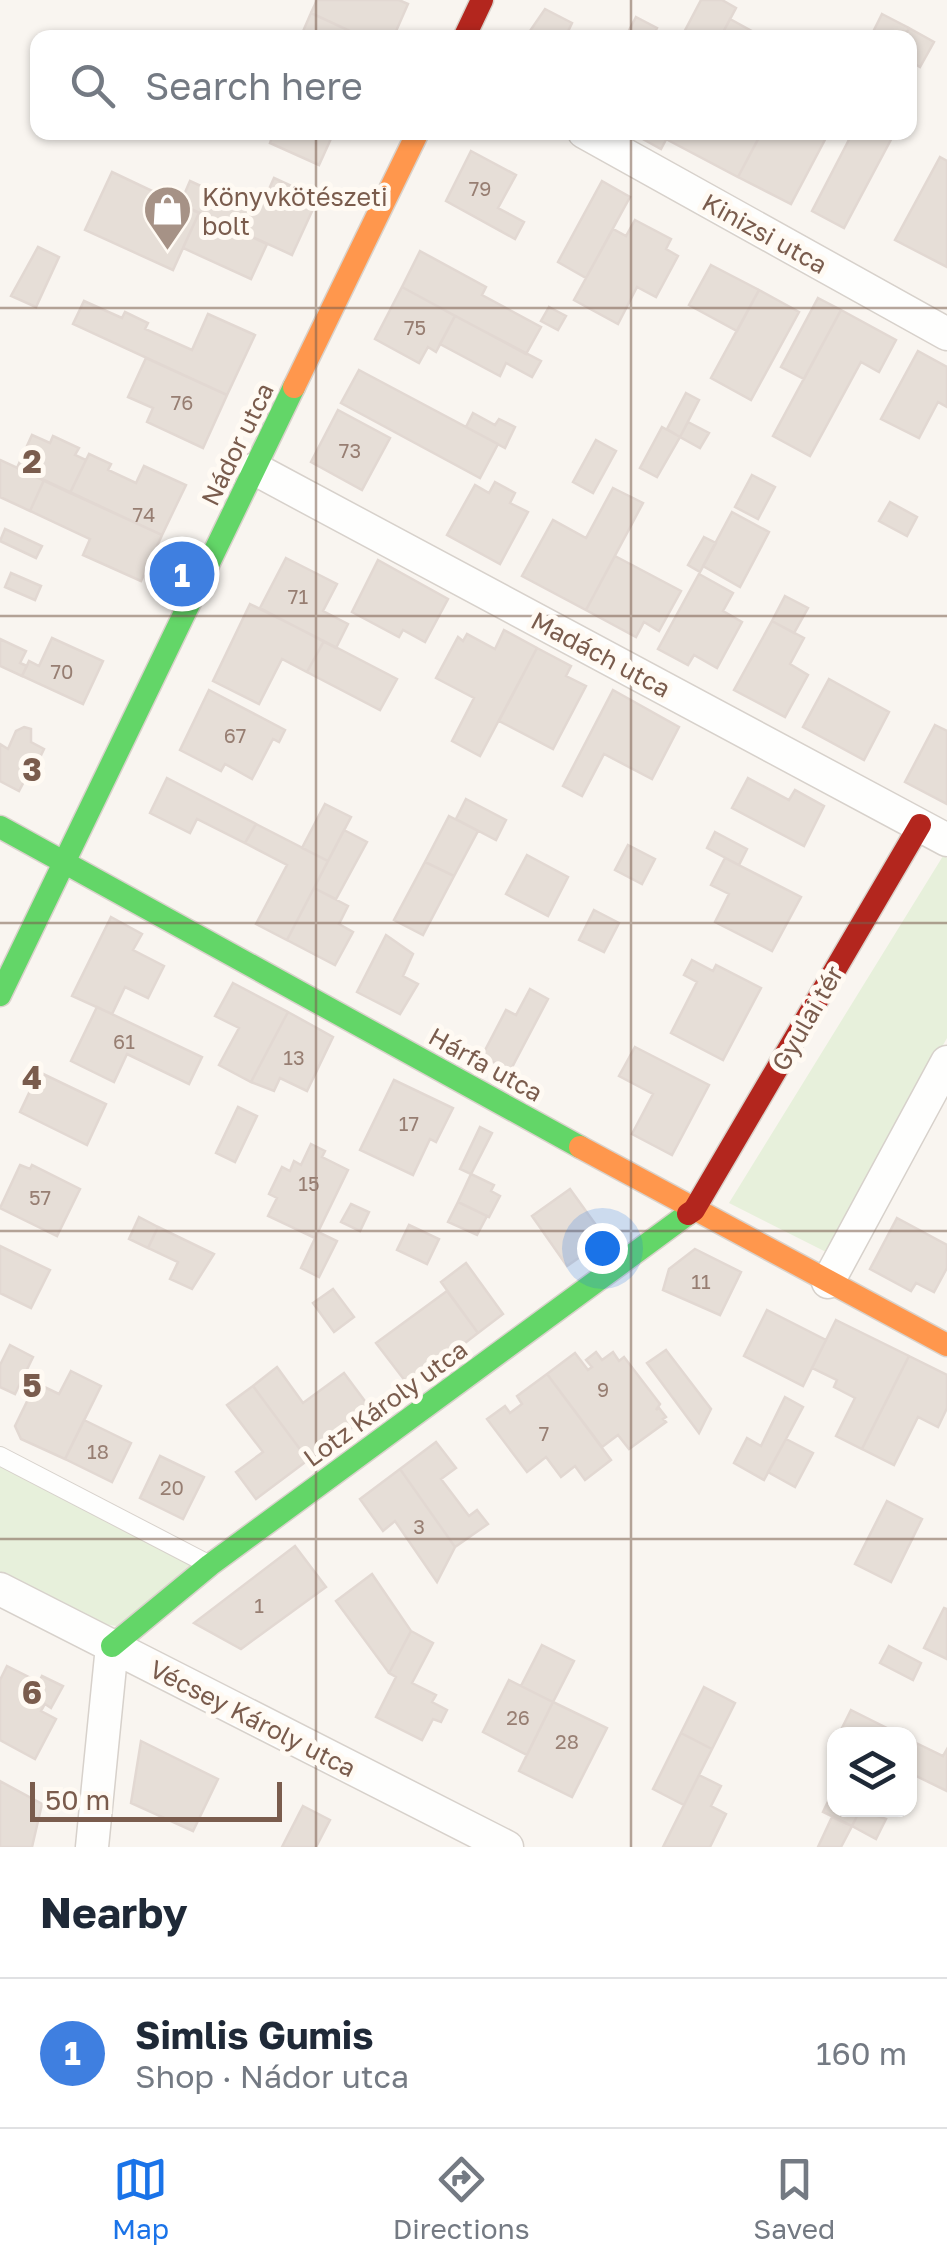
<!DOCTYPE html>
<html lang="en">
<head>
<meta charset="utf-8">
<style>
  body { margin:0; font-family:"Golos Text",sans-serif; background:#f6f6f7; color:#1f2937 }
  .controls { position:absolute; right:30px; bottom:30px; display:grid; overflow:hidden; border-radius:20px; box-shadow:0 2px 8px #0004 }
  .controls button { width:90px; height:90px; display:grid; place-items:center; padding:0; border:0; border-bottom:2px solid #e0e1e3; background:#fff; color:#1f2937; font:50px sans-serif }
  .scale { position:absolute; left:30px; bottom:25px; width:252px; box-sizing:border-box; padding-left:10px; border:5px solid #7a5c4d; border-top:0; font-size:28px; line-height:35px; white-space:nowrap; color:#7a5c4d; -webkit-text-stroke:8px #fffaf3; paint-order:stroke }
  .you { position:absolute; left:602px; top:1248px; width:35px; height:35px; margin:-25px; border:8px solid #fff; border-radius:50%; background:#1a73e8; box-shadow:0 0 0 15px #1a73e833 }
  .badge { display:grid; place-items:center; width:65px; height:65px; border-radius:50%; background:#1a73e8; color:#fff; font-size:32px; font-weight:700 }
  .pin { position:absolute; translate:-50% -50%; border:5px solid #fff; box-shadow:0 2px 10px #0006 }
  .list { margin:0; padding:0; list-style:none }
  h2 { display:flex; justify-content:space-between; align-items:center; height:130px; margin:0; padding:0 40px; font-size:42px }
  h2 small { font-size:32px; font-weight:400; color:#747a83 }
  .list li { display:grid; grid-template-columns:65px 1fr auto; gap:30px; align-items:center; box-sizing:border-box; height:150px; padding:0 40px; border-top:2px solid #e0e1e3 }
  .list b { display:block; font-size:38px; white-space:nowrap }
  .list p { margin:0; font-size:32px; white-space:nowrap; color:#747a83 }
  .list em { font-size:32px; font-style:normal; color:#747a83 }
  .icon { flex:none; width:55px; height:55px; fill:none; stroke:currentColor; stroke-width:2; stroke-linecap:round; stroke-linejoin:round }
  .map { position:relative; flex:none; width:947px; height:1847px; overflow:hidden }
  .search { position:absolute; background:#fff; box-shadow:0 2px 8px #0004; left:30px; right:30px; top:30px; height:110px; display:flex; align-items:center; gap:25px; box-sizing:border-box; padding:0 35px; border-radius:20px; color:#747a83; font-size:38px }
  .sheet { height:280px; background:#fff }
  nav { display:flex; justify-content:space-around; align-items:center; box-sizing:border-box; height:140px; border-top:2px solid #e0e1e3; background:#fff; font-size:28px; color:#747a83 }
  nav a { display:grid; justify-items:center; gap:5px }
  nav .on { color:#1a73e8 }
  .map>svg:first-child { display:block }
</style>
</head>
<body>
<div class="map">
<svg width="947" height="1847" viewBox="0 0 947 1847">
  <rect width="100%" height="100%" fill="#f9f5f0"/>
  <path fill="#e7f0db" d="M943,856L947,858V1038L828,1253L729,1203Z
    M0,1463L199,1565L117,1626L95,1623L0,1574Z"/>
  <path fill="#e6ded7" stroke="#e2d8d2" stroke-width="2.5" d="M317,0H399L408,4L393,38H365L311,13Z
    M701,0H722L736,8L720,38H681Z
    M545,9L572,23L565,38H531L534,33L530,31Z
    M311,13L365,38H304L301,36Z
    M882,14L909,28L904,38H870Z
    M636,17L657,28L652,38H625Z
    M730,19L757,34L754,38H720Z
    M909,28L934,42L920,67L910,61V38H904Z
    M274,132H334L319,165L270,143Z
    M630,132H670L661,149Z
    M670,132H747L758,139L738,177L666,139Z
    M762,132L828,134L791,204L738,177Z
    M853,132H895L844,228L812,211Z
    M471,151L516,175L498,208L524,222L515,239L446,201Z
    M940,157L947,161V267L895,240Z
    M112,172L199,213L173,270L85,230Z
    M274,178L318,198L292,255L180,204L190,181L238,203L240,197L261,207Z
    M602,181L630,197L586,278L558,262Z
    M199,213L267,244L251,279L183,248Z
    M635,220L671,239L666,249L678,256L656,297L637,287L618,324L574,300L613,229L626,236Z
    M38,247L59,257L36,307L11,296Z
    M420,251L486,287L482,295L541,327L526,354L402,287Z
    M711,265L759,290L737,331L689,305Z
    M402,287L455,316L436,352L428,347L419,363L375,339Z
    M759,290L799,312L751,400L711,378Z
    M818,298L841,310L804,379L781,367Z
    M84,301L122,318L125,312L148,323L145,329L192,350L208,314L255,335L227,395L73,324Z
    M549,307L566,316L558,330L541,321Z
    M841,310L896,340L879,372L861,362L810,456L773,436Z
    M455,316L541,361L532,377L506,363L500,376L440,344Z
    M918,351L947,367V407L938,402L919,438L881,419Z
    M146,358L227,395L203,448L147,422L153,408L128,397Z
    M359,370L498,444L480,478L341,403Z
    M686,393L699,400L680,437L667,429Z
    M338,410L390,438L362,490L311,462Z
    M473,413L495,425L499,419L515,427L505,448L466,427Z
    M688,422L709,433L700,448L680,437Z
    M662,427L680,437L657,477L640,468Z
    M32,435L50,443L53,436L79,448L75,455L86,460L70,493L17,468Z
    M596,440L616,451L593,493L573,482Z
    M89,454L111,464L108,470L136,483L144,466L186,485L162,535L70,493Z
    M0,460L44,480L30,511L0,497Z
    M752,475L775,487L758,519L735,507Z
    M44,480L162,535L141,581L83,555L90,539L30,511Z
    M495,482L515,493L510,503L528,512L500,564L447,535L475,485L489,493Z
    M613,488L643,503L586,610L522,576L553,520L586,538Z
    M890,502L917,517L907,536L879,521Z
    M732,512L769,532L740,587L703,566Z
    M5,529L42,546L36,558L0,541Z
    M704,537L716,543L700,572L688,565Z
    M615,556L681,591L659,631L644,622L636,637L586,610Z
    M286,558L337,584L323,611L348,624L336,648L260,608Z
    M378,560L448,599L425,642L403,630L399,637L352,612Z
    M11,573L41,586L35,600L5,587Z
    M699,574L733,593L723,611L742,622L717,668L694,655L688,665L658,649Z
    M785,596L808,608L794,633L772,621Z
    M250,604L324,641L307,672L282,659L259,704L213,681Z
    M772,621L804,638L790,664L808,675L785,717L734,690Z
    M504,630L537,648L480,756L452,741L474,698L436,678L458,637L463,641L467,634L495,649Z
    M52,638L103,661L83,704L22,676L29,661L39,666Z
    M0,639L26,651L20,663L27,666L22,676L0,666Z
    M324,641L397,679L380,710L307,672Z
    M537,648L571,666L566,676L586,686L553,749L499,721Z
    M829,679L889,712L864,760L803,727Z
    M209,690L285,730L279,742L273,739L252,779L225,764L221,771L180,750Z
    M613,690L679,727L652,779L604,754L582,796L563,786Z
    M935,725L947,731V804L905,782Z
    M24,727L31,729V742L44,749L31,776L28,774L19,791L0,781V744L8,749L16,731Z
    M167,778L256,824L245,843L197,819L190,833L150,813Z
    M748,778L789,800L795,790L824,806L804,846L732,808Z
    M466,799L506,820L496,840L456,819Z
    M325,804L351,817L328,861L302,848Z
    M449,816L478,831L454,876L425,862Z
    M256,824L328,861L287,940L256,924L287,865L245,843Z
    M344,830L367,842L336,899L314,888Z
    M715,832L747,849L739,865L707,848Z
    M628,845L655,859L642,884L615,870Z
    M527,855L568,877L548,916L506,894Z
    M725,858L801,897L772,951L715,922L729,894L711,885Z
    M425,862L454,876L423,935L394,920Z
    M314,888L348,906L339,924L353,932L335,965L287,940Z
    M594,910L619,923L604,952L579,940Z
    M111,917L142,934L133,950L164,966L148,998L125,987L112,1014L72,996Z
    M386,935L413,954L403,976L418,984L400,1014L357,992Z
    M692,960L713,971L716,965L761,988L723,1060L671,1033L697,982L684,975Z
    M233,983L288,1012L251,1082L219,1065L239,1028L215,1016Z
    M530,989L548,999L510,1071L482,1056L506,1010L516,1015Z
    M97,1007L202,1057L189,1084L127,1054L114,1082L71,1061Z
    M288,1012L333,1037L307,1091L280,1078L274,1091L251,1082Z
    M635,1047L709,1085L672,1155L632,1134L653,1094L619,1076Z
    M39,1072L106,1104L87,1145L20,1112Z
    M394,1080L453,1108L436,1142L430,1139L413,1175L360,1150Z
    M238,1107L257,1116L235,1162L216,1153Z
    M480,1127L492,1133L471,1174L460,1169Z
    M311,1144L325,1151L322,1157L348,1170L315,1238L268,1216L277,1198L269,1194L282,1167L290,1171L294,1161L301,1165Z
    M20,1165L30,1169L32,1165L80,1189L57,1236L0,1208Z
    M471,1174L494,1185L491,1191L500,1196L489,1217L458,1202Z
    M570,1189L606,1239L567,1266L532,1216Z
    M458,1202L487,1216L477,1235L448,1222Z
    M351,1204L369,1212L360,1231L341,1222Z
    M139,1217L158,1227L148,1248L129,1239Z
    M897,1218L947,1245V1268L934,1292L916,1283L911,1291L870,1269Z
    M409,1225L439,1239L427,1264L397,1250Z
    M158,1227L214,1254L192,1289L170,1279L178,1262L148,1248Z
    M318,1232L337,1241L319,1277L301,1268Z
    M0,1246L50,1270L31,1308L0,1293Z
    M695,1249L741,1272L720,1315L663,1290L669,1269Z
    M466,1263L503,1314L478,1333L441,1282Z
    M333,1289L354,1317L334,1332L313,1303Z
    M447,1291L478,1333L409,1386L376,1343Z
    M767,1310L826,1340L803,1386L744,1356Z
    M836,1320L909,1356L862,1449L836,1436L855,1398L834,1387L837,1380L812,1368Z
    M10,1345L33,1357L15,1394L0,1387V1365Z
    M666,1350L711,1409L699,1433L647,1363Z
    M596,1352L602,1360L613,1352L619,1361L624,1357L660,1404L656,1410L659,1408L666,1417L663,1419L666,1422L629,1449L618,1435L602,1447L547,1374L575,1353L588,1370L592,1367L586,1360Z
    M909,1356L947,1375V1408L938,1427L918,1417L894,1465L862,1449Z
    M277,1367L303,1403L344,1373L373,1412L308,1460L253,1386Z
    M71,1371L101,1386L65,1459L21,1439L15,1426L36,1383L59,1394Z
    M547,1374L611,1460L585,1480L575,1466L561,1477L546,1457L527,1472L487,1419L505,1406L510,1413L522,1404L517,1396Z
    M253,1386L308,1460L256,1499L236,1472L263,1452L227,1405Z
    M785,1397L803,1407L764,1480L734,1463L747,1438L761,1446Z
    M84,1420L131,1443L112,1482L65,1459Z
    M786,1439L813,1453L795,1487L768,1472Z
    M436,1442L456,1468L441,1479L469,1516L477,1510L488,1524L455,1547L400,1469Z
    M160,1456L204,1477L183,1519L140,1498Z
    M400,1469L455,1547L437,1582L395,1521L383,1531L360,1499Z
    M887,1501L922,1519L891,1582L855,1564Z
    M295,1546L326,1587L241,1649L194,1623Z
    M372,1574L411,1631L389,1673L336,1601Z
    M944,1608L947,1609V1659L924,1648Z
    M411,1631L433,1643L412,1683L436,1695L432,1702L447,1710L441,1722L433,1719L422,1740L376,1717L396,1677L389,1673Z
    M542,1645L574,1661L553,1702L521,1686Z
    M889,1646L921,1663L913,1680L880,1663Z
    M7,1666L39,1682L42,1676L63,1686L51,1708L45,1704L41,1711L56,1719L35,1759L0,1740V1680Z
    M509,1680L553,1702L527,1755L483,1732Z
    M704,1687L735,1703L712,1749L681,1733Z
    M553,1702L607,1728L572,1797L519,1771Z
    M851,1710L899,1734H839Z
    M681,1733L712,1749L684,1805L653,1789Z
    M910,1740L943,1756L947,1749V1791L910,1773Z
    M141,1741L218,1779L193,1831L131,1803Z
    M699,1775L721,1786L711,1806L726,1814L710,1847H663Z
    M0,1781L42,1804L32,1847H0Z
    M834,1789V1810H860L852,1826L823,1812Z
    M303,1806L330,1820L316,1847H282Z
    M860,1810L886,1819L876,1839L852,1826Z
    M832,1817L852,1826L841,1847H818Z"/>
  <g fill="none" stroke-linecap="round" stroke-linejoin="round">
    <defs>
      <path id="lane" d="M0,1456L208,1564"/>
      <path id="street" d="M584,132L947,334
        M255,469L947,840
        M828,1282L947,1062
        M0,1589L507,1847
        M92,1847L112,1646"/>
      <path id="fast" d="M0,827L580,1147
        M0,995L294,387
        M112,1646L210,1565L688,1214"/>
      <path id="slow" d="M294,387L418,132
        M580,1147L947,1345"/>
      <path id="jam" d="M464,38L482,0
        M688,1214L694,1210L920,825"/>
    </defs>
    <use href="#lane" stroke="#d7d1cb" stroke-width="20"/>
    <use href="#street" stroke="#d7d1cb" stroke-width="35"/>
    <use href="#fast" stroke="#d9d2cb" stroke-width="25"/>
    <use href="#slow" stroke="#d9d2cb" stroke-width="25"/>
    <use href="#jam" stroke="#d9d2cb" stroke-width="25"/>
    <use href="#lane" stroke="#fefefd" stroke-width="18"/>
    <use href="#street" stroke="#fefefd" stroke-width="32"/>
    <use href="#fast" stroke="#63d668" stroke-width="22"/>
    <use href="#slow" stroke="#ff974d" stroke-width="22"/>
    <use href="#jam" stroke="#b3261e" stroke-width="22"/>
  </g>
  <path fill="none" stroke="#7a5c4d" stroke-width="2.5" stroke-opacity="0.55" d="M316,0V38M631,0V38M316,132V1847M631,132V1847M0,308H947M0,616H947M0,923H947M0,1231H947M0,1539H947"/>
  <defs>
    <symbol id="shop-pin" viewBox="-11 -11 22 30"><path d="M0 17L-7.5 6A9.5 9.5 0 1 1 7.5 6Z" fill="#a69286" stroke="#fffaf3"/><path d="M-5-2.5h2.3a2.7 3.5 0 0 1 5.4 0H5L5.5 6h-11ZM-1.5-2.5h3a1.5 2.3 0 0 0-3 0Z" fill="#fff"/></symbol>
  </defs>
  <g fill-rule="evenodd">
    <use href="#shop-pin" x="140" y="182" width="55" height="75"/>
  </g>
  <g text-anchor="middle" dominant-baseline="central" stroke-width="10" stroke-linejoin="round" paint-order="stroke">
    <g font-size="20" fill="#977e72">
      <text x="480" y="188">79</text>
      <text x="415" y="327">75</text>
      <text x="182" y="402">76</text>
      <text x="350" y="450">73</text>
      <text x="144" y="514">74</text>
      <text x="298" y="596">71</text>
      <text x="62" y="671">70</text>
      <text x="235" y="735">67</text>
      <text x="124" y="1041">61</text>
      <text x="294" y="1057">13</text>
      <text x="409" y="1123">17</text>
      <text x="309" y="1183">15</text>
      <text x="40" y="1197">57</text>
      <text x="701" y="1281">11</text>
      <text x="603" y="1389">9</text>
      <text x="544" y="1433">7</text>
      <text x="98" y="1451">18</text>
      <text x="172" y="1487">20</text>
      <text x="419" y="1526">3</text>
      <text x="259" y="1605">1</text>
      <text x="518" y="1717">26</text>
      <text x="567" y="1741">28</text>
    </g>
    <g font-size="25" fill="#7a5c4d" stroke="#fffaf3" text-anchor="start">
      <text x="202" y="196">Könyvkötészeti<tspan x="202" dy="29">bolt</tspan></text>
    </g>
    <g font-size="25" fill="#7a5c4d" stroke="#fffaf3">
      <text transform="translate(765 233) rotate(29)">Kinizsi utca</text>
      <text transform="translate(237 444) rotate(-64)">Nádor utca</text>
      <text transform="translate(601 654) rotate(28)">Madách utca</text>
      <text transform="translate(807 1018) rotate(-60)">Gyulai tér</text>
      <text transform="translate(486 1064) rotate(29)">Hárfa utca</text>
      <text transform="translate(385 1403) rotate(-36)">Lotz Károly utca</text>
      <text transform="translate(253 1718) rotate(27)">Vécsey Károly utca</text>
    </g>
  </g>
  <g font-size="32" text-anchor="middle" font-weight="bold" fill="#7a5c4d" stroke="#fffaf3" stroke-width="10" stroke-linejoin="round" paint-order="stroke">
    <text x="32" y="473">2</text>
    <text x="32" y="781">3</text>
    <text x="32" y="1089">4</text>
    <text x="32" y="1397">5</text>
    <text x="32" y="1704">6</text>
  </g>
</svg>
<div class="controls">
<button><svg class="icon" aria-label="layers" viewBox="0 0 24 24"><path d="M12 4l9 5-9 5-9-5zM3 14l9 5 9-5"/></svg></button>
</div>
<div class="scale">50 m</div>
<div class="you"></div>
<div class="pin badge" style="left:182px;top:574px;background:#3f7fe0">1</div>
<div class="search"><svg class="icon" aria-label="search" viewBox="0 0 24 24"><circle cx="10" cy="10" r="6"/><path d="M15 15l6 6"/></svg>Search here</div>
</div>
<section class="sheet">
<h2>Nearby<small></small></h2>
<ul class="list">
<li><span class="badge" style="background:#3f7fe0">1</span><div><b>Simlis Gumis</b><p>Shop · Nádor utca</p></div><em>160 m</em></li>
</ul>
</section>
<nav>
<a class="on"><svg class="icon" aria-label="map" viewBox="0 0 24 24"><path d="M3 6l6-2 6 2 6-2v14l-6 2-6-2-6 2zM9 4v14M15 6v14"/></svg>Map</a>
<a><svg class="icon" aria-label="directions" viewBox="0 0 24 24"><path d="M12 3l9 9-9 9-9-9zM9 14v-3h6M13 9l2 2-2 2"/></svg>Directions</a>
<a><svg class="icon" aria-label="saved" viewBox="0 0 24 24"><path d="M7 4h10v16l-5-4-5 4z"/></svg>Saved</a>
</nav>
</body>
</html>
